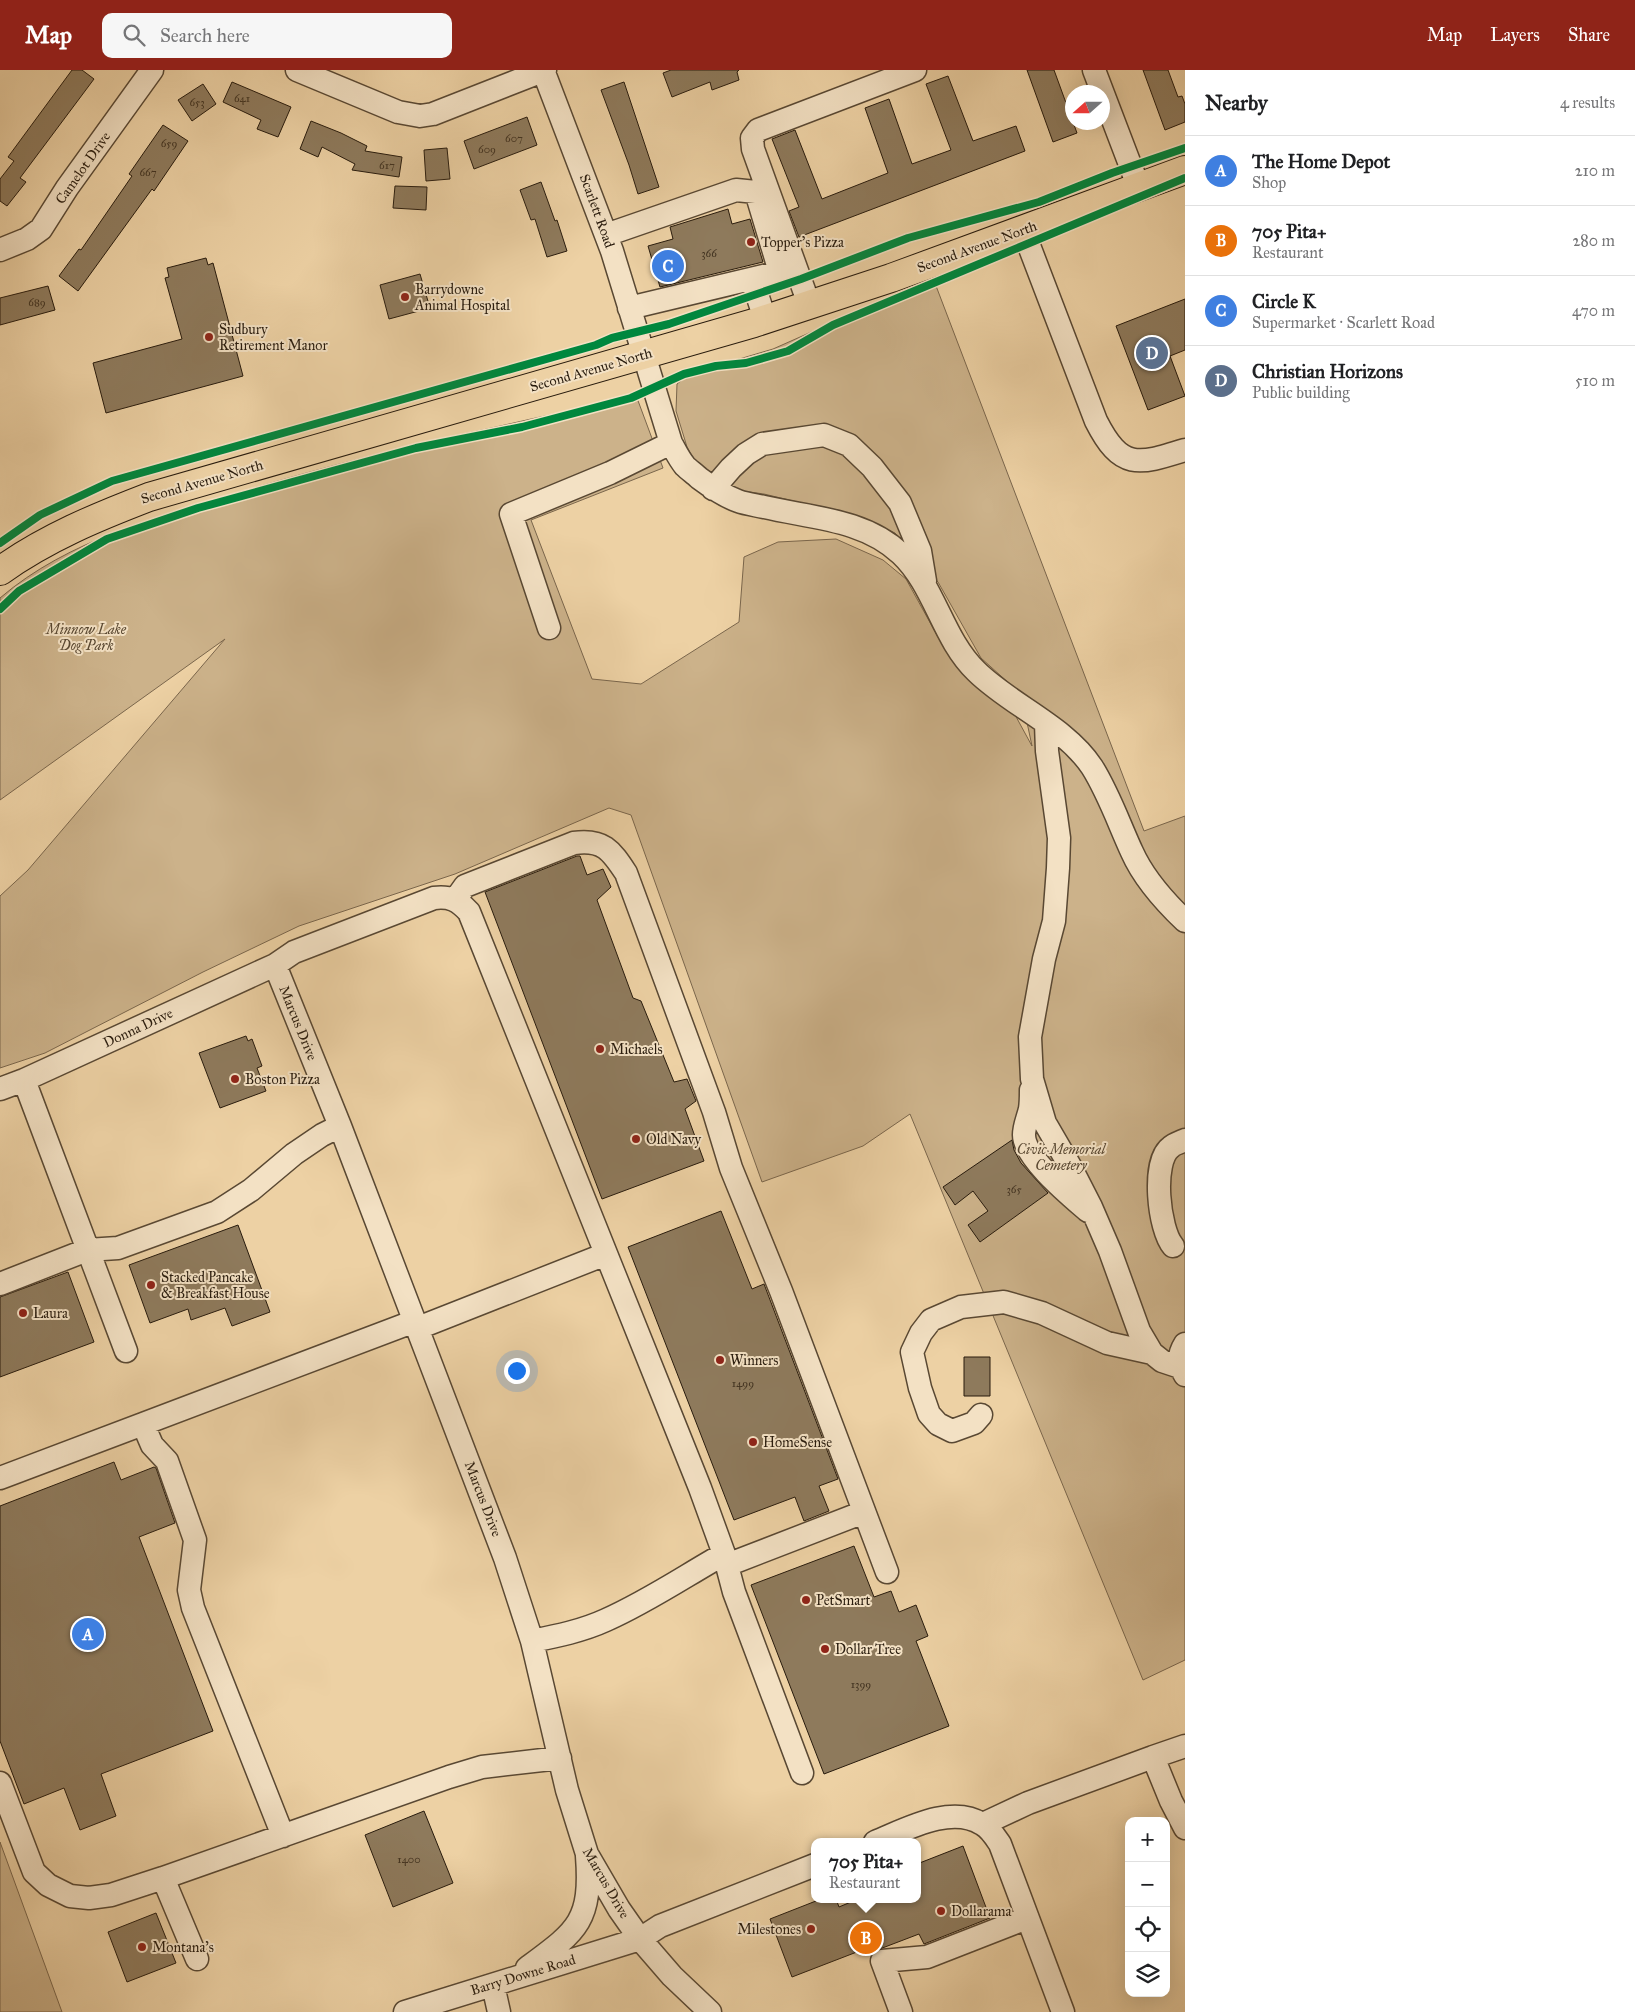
<!DOCTYPE html>
<html lang="en">
<head>
<meta charset="utf-8">
<style>
  body { margin:0; font-family:"IM FELL Great Primer",serif; background:#f6f6f6; color:#202124 }
  .controls { position:absolute; right:15px; bottom:15px; display:grid; overflow:hidden; border-radius:10px; box-shadow:0 5px 20px #0002 }
  .controls button { width:45px; height:45px; display:grid; place-items:center; padding:0; border:0; border-bottom:1px solid #e0e0e0; background:#fff; color:#202124; font:25px sans-serif }
  .compass { position:absolute; left:1065px; top:15px; width:45px; height:45px; border-radius:50%; background:#fff; box-shadow:0 5px 20px #0002; rotate:249deg }
  .you { position:absolute; left:516px; top:1300px; width:18px; height:18px; margin:-12px; border:4px solid #fff; border-radius:50%; background:#1a73e8; box-shadow:0 0 0 8px #1a73e833 }
  .badge { display:grid; place-items:center; width:32px; height:32px; border-radius:50%; background:#8f2418; color:#fff; font-size:16px; font-weight:700 }
  .pin { position:absolute; translate:-50% -50%; border:2px solid #fff; box-shadow:0 1px 5px #0006 }
  .popup { position:absolute; left:811px; top:1768px; width:110px; height:65px; box-sizing:border-box; display:grid; place-content:center; border-radius:10px; background:#fff; filter:drop-shadow(0 1px 4px #0005); font-size:16px; white-space:nowrap; color:#757577 }
  .popup b { font-size:19px; color:#202124 }
  .popup::after { content:''; position:absolute; left:50%; top:100%; margin-left:-10px; border:10px solid transparent; border-top-color:#fff }
  .list { margin:0; padding:0; list-style:none }
  h2 { display:flex; justify-content:space-between; align-items:center; height:65px; margin:0; padding:0 20px; font-size:21px }
  h2 small { font-size:16px; font-weight:400; color:#757577 }
  .list li { display:grid; grid-template-columns:32px 1fr auto; gap:15px; align-items:center; box-sizing:border-box; height:70px; padding:0 20px; border-top:1px solid #e0e0e0 }
  .list b { display:block; font-size:19px; white-space:nowrap }
  .list p { margin:0; font-size:16px; white-space:nowrap; color:#757577 }
  .list em { font-size:16px; font-style:normal; color:#757577 }
  .icon { flex:none; width:28px; height:28px; fill:none; stroke:currentColor; stroke-width:2; stroke-linecap:round; stroke-linejoin:round }
  .map { position:relative; flex:none; width:1185px; height:1942px; overflow:hidden }
  header { display:flex; align-items:center; gap:30px; box-sizing:border-box; height:70px; padding:0 25px; background:#8f2418; color:#fff }
  header strong { font-size:24px }
  nav { display:flex; gap:28px; margin-inline-start:auto; font-size:18px }
  .search { width:350px; height:45px; background:#f6f6f6; display:flex; align-items:center; gap:12px; box-sizing:border-box; padding:0 18px; border-radius:10px; color:#757577; font-size:19px }
  main { display:flex }
  aside { flex:1; background:#fff }
  .map>svg:first-child { display:block }
</style>
</head>
<body>
<header>
<strong>Map</strong>
<div class="search"><svg class="icon" aria-label="search" viewBox="0 0 24 24"><circle cx="10" cy="10" r="6"/><path d="M15 15l6 6"/></svg>Search here</div>
<nav><a>Map</a><a>Layers</a><a>Share</a></nav>
</header>
<main>
<div class="map">
<svg width="1185" height="1942" viewBox="0 0 1185 1942">
  <rect width="100%" height="100%" fill="#edd1a4"/>
  <filter id="stains"><feTurbulence type="fractalNoise" baseFrequency=".004" numOctaves="4"/><feColorMatrix values="0 0 0 0 .2 0 0 0 0 .09 0 0 0 0 .02 0 0 0 .5 -.17"/></filter>
  <radialGradient id="worn" r=".72"><stop offset=".6" stop-color="#630" stop-opacity="0"/><stop offset="1" stop-color="#630" stop-opacity=".3"/></radialGradient>
  <path fill="#ccb28a" stroke="#7a664c" d="M933,208L1144,761L1185,746V1590L1143,1610L910,1044L863,1076L762,1112L631,745L609,738L455,804L299,856L203,902L45,983L0,998V826L28,800L225,569L0,730V528C69,469 159,447 244,421C327,396 411,375 496,357C543,346 590,336 637,328L663,398L531,450L592,609L641,614L739,552L744,487L778,472L836,469L883,490L906,509L938,567L974,615L1014,643L1032,676L1021,624L981,588L938,512L895,463L860,447L764,424L735,420L697,395L687,377L676,341L677,314L689,304L773,279Z
    M0,1772L62,1942H0Z"/>
  <path fill="#8e7a5c" stroke="#281b0d" d="M72,0H82L94,9L20,108L26,112L7,136L0,131V109L14,91L8,87Z
    M671,0H739L737,2L739,10L712,20L710,12L672,27L663,3Z
    M1027,0H1054L1077,63L1053,72Z
    M1143,0H1168L1178,27L1182,26L1185,34V52L1165,60Z
    M948,6L973,71L1016,56L1025,81L799,167L789,141L799,137L772,69L795,60L822,129L888,103L865,38L889,29L912,94L951,80L926,14Z
    M232,12L291,37L278,67L257,59L261,50L223,32Z
    M624,12L659,117L638,124L629,95L601,20Z
    M203,14L216,34L192,51L178,30Z
    M527,47L537,75L474,99L464,71Z
    M311,51L341,63L367,76L365,81L402,87L399,107L352,100L355,94L322,77L318,87L300,79Z
    M163,55L188,71L154,121L152,119L78,221L59,206L79,179L81,180L132,106L129,104Z
    M447,78L450,109L426,111L424,80Z
    M541,112L555,151L557,150L567,181L547,187L535,149L531,150L520,120Z
    M395,116L427,117L426,140L393,138Z
    M728,139L732,154L750,149L763,192L660,217L648,176L673,169L670,157Z
    M206,188L208,195L213,193L243,306L106,343L93,293L182,269L165,208L169,207L167,198Z
    M420,204L430,238L389,249L380,215Z
    M48,216L55,240L0,255V228Z
    M1185,229V280L1170,286L1185,326L1148,340L1116,256Z
    M577,786H580L587,805L603,799L611,817L597,830L633,928L641,931L674,1012L687,1009L696,1031L685,1039L704,1091L602,1129L485,822Z
    M246,966L248,971L252,969L262,996L257,998L266,1021L220,1038L199,983Z
    M1012,1070L1014,1080L1021,1093L1048,1123L980,1172L968,1155L988,1141L973,1121L955,1135L943,1117Z
    M721,1141L752,1219L764,1214L838,1409L819,1416L829,1441L804,1451L795,1427L734,1450L628,1177Z
    M238,1155L270,1242L232,1256L225,1238L191,1250L188,1239L150,1253L129,1195Z
    M68,1202L94,1272L0,1307V1227Z
    M964,1287H990V1326H964Z
    M114,1392L121,1410L154,1397L156,1398L175,1453L139,1467L213,1661L101,1704L116,1746L80,1760L64,1718L24,1734L0,1671V1436Z
    M854,1476L874,1527L891,1521L899,1542L916,1535L928,1566L916,1571L949,1656L824,1704L751,1515Z
    M424,1741L453,1813L393,1837L365,1765Z
    M963,1776L990,1848L924,1874L919,1864L864,1885L862,1880L792,1907L770,1849L821,1829H836L839,1837L858,1829H917V1794Z
    M156,1843L176,1893L127,1912L108,1862Z"/>
  <g fill="none" stroke-linecap="round" stroke-linejoin="round">
    <defs>
      <path id="minor" d="M297,0L398,42L420,46L433,44L545,0
        M543,0L612,181L671,373C675,380 679,389 685,396C689,400 695,404 699,408C711,417 724,426 738,431C746,434 755,435 764,437C811,448 864,449 901,484C935,516 942,568 976,601C1010,635 1065,656 1092,697C1109,724 1119,754 1132,782C1144,809 1164,831 1185,851
        M1094,0L1139,118
        M1023,160L1096,351C1121,400 1137,395 1185,380
        M606,165L736,120L756,122L780,202L629,238
        M0,180L27,169L41,159L67,118L152,0
        M752,209L765,249
        M809,234L753,79L752,68L758,60L915,0
        M713,419L731,398L746,384L762,374L824,365L849,375L872,397L900,433L920,481L925,511
        M549,558L511,444L610,403L671,373
        M1046,653L1047,681L1059,768L1058,798L1054,851L1044,889L1030,967L1032,1009L1045,1053L1070,1096L1091,1137L1110,1181L1139,1261L1152,1283L1162,1291L1180,1297
        M455,830L465,816L574,773C603,769 611,780 626,803L714,1042L731,1098L781,1221L887,1502
        M275,895L340,1056L505,1488L532,1571L567,1720L587,1784L619,1839L640,1869L672,1906L710,1942
        M24,1010L126,1281
        M0,1019L24,1010L275,895L294,882L434,828C450,826 458,830 469,842L700,1418L724,1484L734,1522L802,1703
        M1031,1020C1031,1026 1031,1033 1030,1039C1028,1048 1024,1056 1024,1065C1024,1088 1072,1127 1088,1141
        M1173,1176C1159,1160 1151,1091 1171,1077C1174,1074 1181,1072 1185,1070
        M0,1214L87,1180L118,1178L217,1142L251,1120L294,1084L322,1065L340,1056
        M418,1258L606,1184
        M1185,1274C1178,1285 1178,1294 1185,1305
        M981,1345L974,1353L952,1361L938,1354L929,1344L920,1318L912,1282L921,1263L931,1250L961,1237L1004,1232L1042,1243L1107,1273L1152,1283
        M0,1408L143,1354
        M727,1495L864,1442
        M532,1571C557,1566 582,1561 606,1550C647,1532 685,1506 724,1484
        M1153,1687L1185,1676
        M0,1713L34,1802L48,1815L70,1826L89,1828L111,1825L163,1808
        M983,1754L1028,1733L1153,1687L1171,1731L1185,1758
        M283,1766L193,1538L189,1520L195,1470L167,1391L152,1375L143,1354L415,1251
        M875,1772C905,1760 951,1734 982,1754C990,1758 996,1768 1000,1774L1063,1942
        M197,1889L163,1808L449,1707L482,1697L560,1688
        M527,1898C577,1861 592,1852 587,1786
        M493,1915L499,1942
        M405,1942L640,1869L660,1856L815,1795
        M901,1942L882,1891L927,1887L1027,1848"/>
      <path id="major" d="M0,501C46,468 97,447 149,427L754,253L891,208L1185,100"/>
    </defs>
    <use href="#minor" stroke="#594833" stroke-width="25"/>
    <use href="#major" stroke="#281b0d" stroke-width="30"/>
    <use href="#minor" stroke="#f3e1c4" stroke-width="22"/>
    <use href="#major" stroke="#edd1a4" stroke-width="28"/>
    <defs>
      <path id="cycleway" d="M0,473L40,445L112,411L596,275L612,268L669,254L801,209L908,168L1039,132L1112,103L1185,78
        M0,539L19,521L107,469L198,438L416,378L522,357L631,328L684,304L716,296L746,293L788,281L833,255L1185,108"/>
    </defs>
    <use href="#cycleway" stroke="#f3e1c4" stroke-width="11"/>
    <use href="#cycleway" stroke="#00873e" stroke-width="8"/>
  </g>
  <g fill="#8f2418" stroke="#f3e1c4" stroke-width="2">
    <circle cx="751" cy="172" r="5"/>
    <circle cx="405" cy="227" r="5"/>
    <circle cx="209" cy="267" r="5"/>
    <circle cx="600" cy="979" r="5"/>
    <circle cx="235" cy="1009" r="5"/>
    <circle cx="636" cy="1069" r="5"/>
    <circle cx="151" cy="1215" r="5"/>
    <circle cx="23" cy="1243" r="5"/>
    <circle cx="720" cy="1290" r="5"/>
    <circle cx="753" cy="1372" r="5"/>
    <circle cx="806" cy="1530" r="5"/>
    <circle cx="825" cy="1579" r="5"/>
    <circle cx="941" cy="1841" r="5"/>
    <circle cx="811" cy="1859" r="5"/>
    <circle cx="142" cy="1877" r="5"/>
  </g>
  <g text-anchor="middle" dominant-baseline="central" stroke-width="4" stroke-linejoin="round" paint-order="stroke">
    <g font-size="11" fill="#423321">
      <text x="242" y="28">641</text>
      <text x="197" y="32">653</text>
      <text x="514" y="68">607</text>
      <text x="169" y="73">659</text>
      <text x="487" y="79">609</text>
      <text x="387" y="95">617</text>
      <text x="148" y="102">667</text>
      <text x="709" y="183">366</text>
      <text x="37" y="232">689</text>
      <text x="1014" y="1119">365</text>
      <text x="743" y="1313">1499</text>
      <text x="861" y="1614">1399</text>
      <text x="409" y="1789">1400</text>
    </g>
    <g font-size="14" fill="#281b0d" stroke="#f3e1c4">
      <text transform="translate(83 98) rotate(-55)">Camelot Drive</text>
      <text transform="translate(597 141) rotate(70)">Scarlett Road</text>
      <text transform="translate(977 177) rotate(-20)">Second Avenue North</text>
      <text transform="translate(591 300) rotate(-16)">Second Avenue North</text>
      <text transform="translate(202 412) rotate(-16)">Second Avenue North</text>
      <text transform="translate(298 953) rotate(68)">Marcus Drive</text>
      <text transform="translate(138 958) rotate(-25)">Donna Drive</text>
      <text transform="translate(483 1429) rotate(69)">Marcus Drive</text>
      <text transform="translate(606 1813) rotate(60)">Marcus Drive</text>
      <text transform="translate(523 1905) rotate(-17)">Barry Downe Road</text>
    </g>
    <g font-size="14" fill="#281b0d" stroke="#f3e1c4" text-anchor="start">
      <text x="761" y="172">Topper's Pizza</text>
      <text x="415" y="219">Barrydowne<tspan x="415" dy="16">Animal Hospital</tspan></text>
      <text x="219" y="259">Sudbury<tspan x="219" dy="16">Retirement Manor</tspan></text>
      <text x="610" y="979">Michaels</text>
      <text x="245" y="1009">Boston Pizza</text>
      <text x="646" y="1069">Old Navy</text>
      <text x="161" y="1207">Stacked Pancake<tspan x="161" dy="16">&amp; Breakfast House</tspan></text>
      <text x="33" y="1243">Laura</text>
      <text x="730" y="1290">Winners</text>
      <text x="763" y="1372">HomeSense</text>
      <text x="816" y="1530">PetSmart</text>
      <text x="835" y="1579">Dollar Tree</text>
      <text x="951" y="1841">Dollarama</text>
      <text x="801" y="1859" text-anchor="end">Milestones</text>
      <text x="152" y="1877">Montana's</text>
    </g>
    <g font-size="14" font-style="italic" fill="#594832" stroke="#f3e1c4">
      <text x="86" y="559">Minnow Lake<tspan x="86" dy="16">Dog Park</tspan></text>
      <text x="1061" y="1079">Civic Memorial<tspan x="1061" dy="16">Cemetery</tspan></text>
    </g>
  </g>
  <rect width="100%" height="100%" filter="url(#stains)"/>
  <rect width="100%" height="100%" fill="url(#worn)"/>
</svg>
<div class="controls">
<button>+</button>
<button>−</button>
<button><svg class="icon" aria-label="locate" viewBox="0 0 24 24"><circle cx="12" cy="12" r="6"/><path d="M12 2v4M12 18v4M2 12h4M18 12h4"/></svg></button>
<button><svg class="icon" aria-label="layers" viewBox="0 0 24 24"><path d="M12 4l9 5-9 5-9-5zM3 14l9 5 9-5"/></svg></button>
</div>
<svg class="compass" viewBox="-18 -18 36 36"><path d="M0-13l5 13h-10z" fill="#e53935"/><path d="M0 13l5-13h-10z" fill="#757577"/></svg>
<div class="you"></div>
<div class="pin badge" style="left:88px;top:1564px;background:#3f7fe0">A</div>
<div class="pin badge" style="left:866px;top:1868px;background:#e8710a">B</div>
<div class="popup"><b>705 Pita+</b>Restaurant</div>
<div class="pin badge" style="left:668px;top:196px;background:#3f7fe0">C</div>
<div class="pin badge" style="left:1152px;top:283px;background:#5c6f8a">D</div>
</div>
<aside>
<h2>Nearby<small>4 results</small></h2>
<ul class="list">
<li><span class="badge" style="background:#3f7fe0">A</span><div><b>The Home Depot</b><p>Shop</p></div><em>210 m</em></li>
<li><span class="badge" style="background:#e8710a">B</span><div><b>705 Pita+</b><p>Restaurant</p></div><em>280 m</em></li>
<li><span class="badge" style="background:#3f7fe0">C</span><div><b>Circle K</b><p>Supermarket · Scarlett Road</p></div><em>470 m</em></li>
<li><span class="badge" style="background:#5c6f8a">D</span><div><b>Christian Horizons</b><p>Public building</p></div><em>510 m</em></li>
</ul>
</aside>
</main>
</body>
</html>
